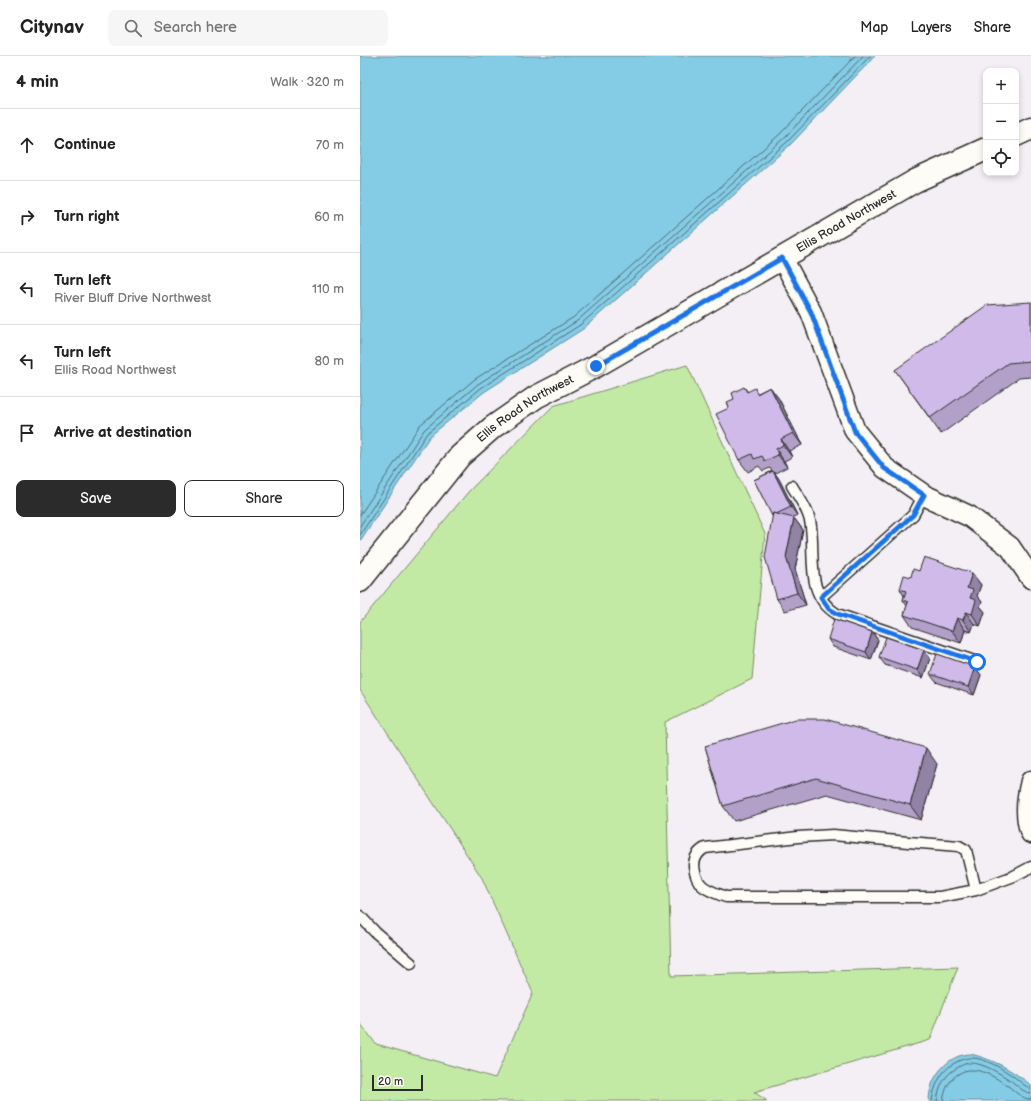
<!DOCTYPE html>
<html lang="en">
<head>
<meta charset="utf-8">
<style>
  body { margin:0; font-family:"Balsamiq Sans",sans-serif; background:#f6f6f6; color:#222 }
  .controls { position:absolute; right:12px; top:12px; display:grid; overflow:hidden; border-radius:8px; box-shadow:0 2px 6px #0003 }
  .controls button { width:36px; height:36px; display:grid; place-items:center; padding:0; border:0; border-bottom:1px solid #e0e0e0; background:#fff; color:#222; font:20px sans-serif }
  .scale { position:absolute; left:12px; bottom:10px; width:51px; box-sizing:border-box; padding-left:4px; border:2px solid #2b2b2b; border-top:0; font-size:11px; line-height:14px; white-space:nowrap; color:#2b2b2b; -webkit-text-stroke:3px #fdfcf7; paint-order:stroke }
  .stop { position:absolute; width:12px; height:12px; margin:-9px; border:3px solid #1a73e8; border-radius:50%; background:#fff }
  .stop.end { background:#1a73e8; border-color:#fff; box-shadow:0 1px 4px #0008 }
  .list { margin:0; padding:0; list-style:none }
  h2 { display:flex; justify-content:space-between; align-items:center; height:52px; margin:0; padding:0 16px; font-size:17px }
  h2 small { font-size:13px; font-weight:400; color:#767676 }
  .list li { display:grid; grid-template-columns:26px 1fr auto; gap:12px; align-items:center; box-sizing:border-box; height:72px; padding:0 16px; border-top:1px solid #e0e0e0 }
  .list b { display:block; font-size:15px; white-space:nowrap }
  .list p { margin:0; font-size:13px; white-space:nowrap; color:#767676 }
  .list em { font-size:13px; font-style:normal; color:#767676 }
  .actions { display:flex; gap:8px; padding:12px 16px }
  .actions a { flex:1; padding:9px 0; border:1px solid #2b2b2b; border-radius:8px; text-align:center; font-size:14px; color:#2b2b2b }
  .actions .main { background:#2b2b2b; color:#fff }
  .icon { flex:none; width:22px; height:22px; fill:none; stroke:currentColor; stroke-width:2; stroke-linecap:round; stroke-linejoin:round }
  .map { position:relative; flex:none; width:671px; height:1045px; overflow:hidden }
  header { display:flex; align-items:center; gap:24px; box-sizing:border-box; height:56px; padding:0 20px; background:#fff; border-bottom:1px solid #e0e0e0 }
  header strong { font-size:19px }
  nav { display:flex; gap:22px; margin-inline-start:auto; font-size:14px }
  .search { width:280px; height:36px; background:#f6f6f6; display:flex; align-items:center; gap:10px; box-sizing:border-box; padding:0 14px; border-radius:8px; color:#767676; font-size:15px }
  main { display:flex }
  aside { flex:1; background:#fff }
  .map>svg:first-child { display:block }
</style>
</head>
<body>
<header>
<strong>Citynav</strong>
<div class="search"><svg class="icon" aria-label="search" viewBox="0 0 24 24"><circle cx="10" cy="10" r="6"/><path d="M15 15l6 6"/></svg>Search here</div>
<nav><a>Map</a><a>Layers</a><a>Share</a></nav>
</header>
<main>
<aside>
<h2>4 min<small>Walk · 320 m</small></h2>
<ul class="list">
<li><svg class="icon" aria-label="ahead" viewBox="0 0 24 24"><path d="M12 20V5M6 11l6-6 6 6"/></svg><div><b>Continue</b></div><em>70 m</em></li>
<li><svg class="icon" aria-label="right" viewBox="0 0 24 24"><path d="M7 20v-9h11M14 6l5 5-5 5"/></svg><div><b>Turn right</b></div><em>60 m</em></li>
<li><svg class="icon" aria-label="left" viewBox="0 0 24 24"><path d="M17 20v-9H6M10 6l-5 5 5 5"/></svg><div><b>Turn left</b><p>River Bluff Drive Northwest</p></div><em>110 m</em></li>
<li><svg class="icon" aria-label="left" viewBox="0 0 24 24"><path d="M17 20v-9H6M10 6l-5 5 5 5"/></svg><div><b>Turn left</b><p>Ellis Road Northwest</p></div><em>80 m</em></li>
<li><svg class="icon" aria-label="arrive" viewBox="0 0 24 24"><path d="M6 21V4h12l-3 4 3 4H6"/></svg><div><b>Arrive at destination</b></div></li>
</ul>
<div class="actions"><a class="main">Save</a><a>Share</a></div>
</aside>
<div class="map">
<svg width="671" height="1045" viewBox="0 0 671 1045">
  <rect width="100%" height="100%" fill="#f4eff4"/>
  <filter id="ink" filterUnits="userSpaceOnUse"><feTurbulence type="fractalNoise" baseFrequency=".025" numOctaves="2"/><feDisplacementMap in="SourceGraphic" scale="8" xChannelSelector="R" yChannelSelector="G"/><feConvolveMatrix kernelMatrix="1 2 1 2 8 2 1 2 1" color-interpolation-filters="sRGB"/></filter>
  <g filter="url(#ink)">
    <path fill="#c3eaa5" stroke="#778a68" d="M327,309L405,478L392,623L305,666L311,920L598,911L570,984L394,1036L407,1045H0V967L16,988L135,1022L173,937L122,822L0,634V566L109,435L193,350Z"/>
    <path fill="#84cce5" stroke="#608c9b" d="M0,0H515L430,89L223,273L124,336L70,380L0,485Z
      M611,998C637,1005 650,1013 671,1029V1045H569C569,1026 581,1007 599,1000C603,999 607,998 611,998Z"/>
    <g fill="none" stroke-linecap="round" stroke-linejoin="round">
      <path stroke="#4f6b75" stroke-width="1" d="M0,459L60,369L115,323L214,261L420,78L495,0
        M0,470L64,374L118,328L217,265L424,82L503,0
        M0,479L67,377L121,332L220,269L427,86L510,0
        M572,1045C574,1031 580,1016 593,1008C598,1005 604,1002 610,1002C623,1001 643,1013 653,1020C659,1024 664,1031 671,1032
        M577,1045C579,1031 584,1019 597,1012C601,1009 606,1007 611,1007C623,1007 641,1018 650,1024C657,1029 663,1037 671,1037
        M583,1045C585,1033 589,1023 600,1017C615,1008 635,1021 648,1030C655,1035 661,1043 671,1043"/>
      <defs>
        <path id="service" d="M432,430C439,442 450,456 451,471C455,501 445,539 477,558L617,606
          M461,541L553,459L564,439
          M616,834L606,794L599,790L548,786L473,779L438,781L345,792C338,796 334,801 334,810C336,832 348,834 366,841H580L616,834L654,820L671,811
          M0,860L15,876L51,907"/>
        <path id="minor" d="M422,202L451,256L495,375L525,412L564,439L609,460L650,491L671,522
          M671,725C667,741 665,762 671,777"/>
        <g id="tertiary">
          <path d="M656,79L671,72"/>
          <path id="s1" d="M0,525L100,400L133,371L176,341L236,310L555,125L626,93"/>
        </g>
      </defs>
      <use href="#service" stroke="#2b2b2b" stroke-width="13"/>
      <use href="#minor" stroke="#2b2b2b" stroke-width="23"/>
      <use href="#tertiary" stroke="#2b2b2b" stroke-width="25"/>
      <use href="#service" stroke="#fdfcf7" stroke-width="10"/>
      <use href="#minor" stroke="#fdfcf7" stroke-width="20"/>
      <use href="#tertiary" stroke="#fdfcf7" stroke-width="22"/>
    </g>
    <path fill="#b3a0c8" stroke="#2b2b2b" d="M671,246V321L659,322L581,378L535,314Z
      M384,331L388,336L398,337L410,331L419,343L442,389L429,395L432,401L424,405L427,411L415,417L419,423L437,459L432,462H434L443,474L435,513L446,549L425,555L417,543L413,461L394,424L412,415L410,412L403,415L399,410L388,416L379,404L369,352L374,343Z
      M559,515L612,517L621,529L617,540L622,546L620,550L625,556L620,570L614,568L611,576L605,574L601,587L552,571L544,559L547,550L543,544L544,540L540,533Z
      M512,576L518,584L511,604L473,591L468,583Z
      M519,601L570,602L563,622L525,609Z
      M615,611L621,619L614,639L576,626L570,618Z
      M345,690L577,708L561,764L467,738L374,765L363,750Z"/>
    <path fill="#9282a3" stroke="#2b2b2b" d="M410,331L419,343L442,389L433,377Z
      M421,383L429,395L432,401L423,389Z
      M416,393L424,405L427,411L418,399Z
      M413,415L419,423L437,459L431,451Z
      M434,462L443,474L435,513L446,549L437,537L426,501Z
      M612,517L621,529L617,540L622,546L620,550L625,556L620,570L612,558L610,542L607,532Z
      M606,556L614,568L611,576L603,564Z
      M597,562L605,574L601,587L592,575Z
      M512,576L518,584L511,604L506,596Z
      M564,594L570,602L563,622L557,614Z
      M615,611L621,619L614,639L608,631Z
      M566,692L577,708L561,764L550,749Z"/>
    <path fill="#d0bae9" stroke="#2b2b2b" d="M671,246V305L648,307L570,362L535,314L627,249Z
      M384,331L387,336L395,332L397,338L410,331L433,377L421,383L423,389L416,393L418,399L405,405L402,400L394,403L392,398L379,404L356,358L369,352L367,346L374,343L372,337Z
      M413,415L431,451L416,458L413,457L412,460L394,424Z
      M413,457L434,462L426,501L437,537L417,543L405,501Z
      M564,501L612,517L607,532L613,534L610,542L616,544L612,558L606,556L603,564L597,562L592,575L544,559L548,546L543,544L546,535L540,533L544,519L551,521L553,513L559,515Z
      M474,563L512,576L506,596L468,583Z
      M526,581L564,594L557,614L519,601Z
      M577,598L615,611L608,631L570,618Z
      M436,663H465L566,692L550,749L456,722L363,750L345,690Z"/>
  </g>
  <g fill="none" stroke-linecap="round" stroke-linejoin="round" filter="url(#ink)">
    <path stroke="#1a73e8" stroke-width="5" d="M236,310L422,202L451,256L495,376L524,412L564,439L553,459L461,541L469,553L478,558L617,606"/>
  </g>
  <g text-anchor="middle" dominant-baseline="central" stroke-width="3" stroke-linejoin="round" paint-order="stroke">
    <g font-size="12" fill="#2b2b2b" stroke="#fdfcf7">
      <text stroke="none"><textPath href="#s1" startOffset="613">Ellis Road Northwest</textPath></text>
      <text stroke="none"><textPath href="#s1" startOffset="241">Ellis Road Northwest</textPath></text>
    </g>
  </g>
</svg>
<div class="controls">
<button>+</button>
<button>−</button>
<button><svg class="icon" aria-label="locate" viewBox="0 0 24 24"><circle cx="12" cy="12" r="6"/><path d="M12 2v4M12 18v4M2 12h4M18 12h4"/></svg></button>
</div>
<div class="scale">20 m</div>
<div class="stop" style="left:617px;top:606px"></div>
<div class="stop end" style="left:236px;top:310px"></div>
</div>
</main>
</body>
</html>
